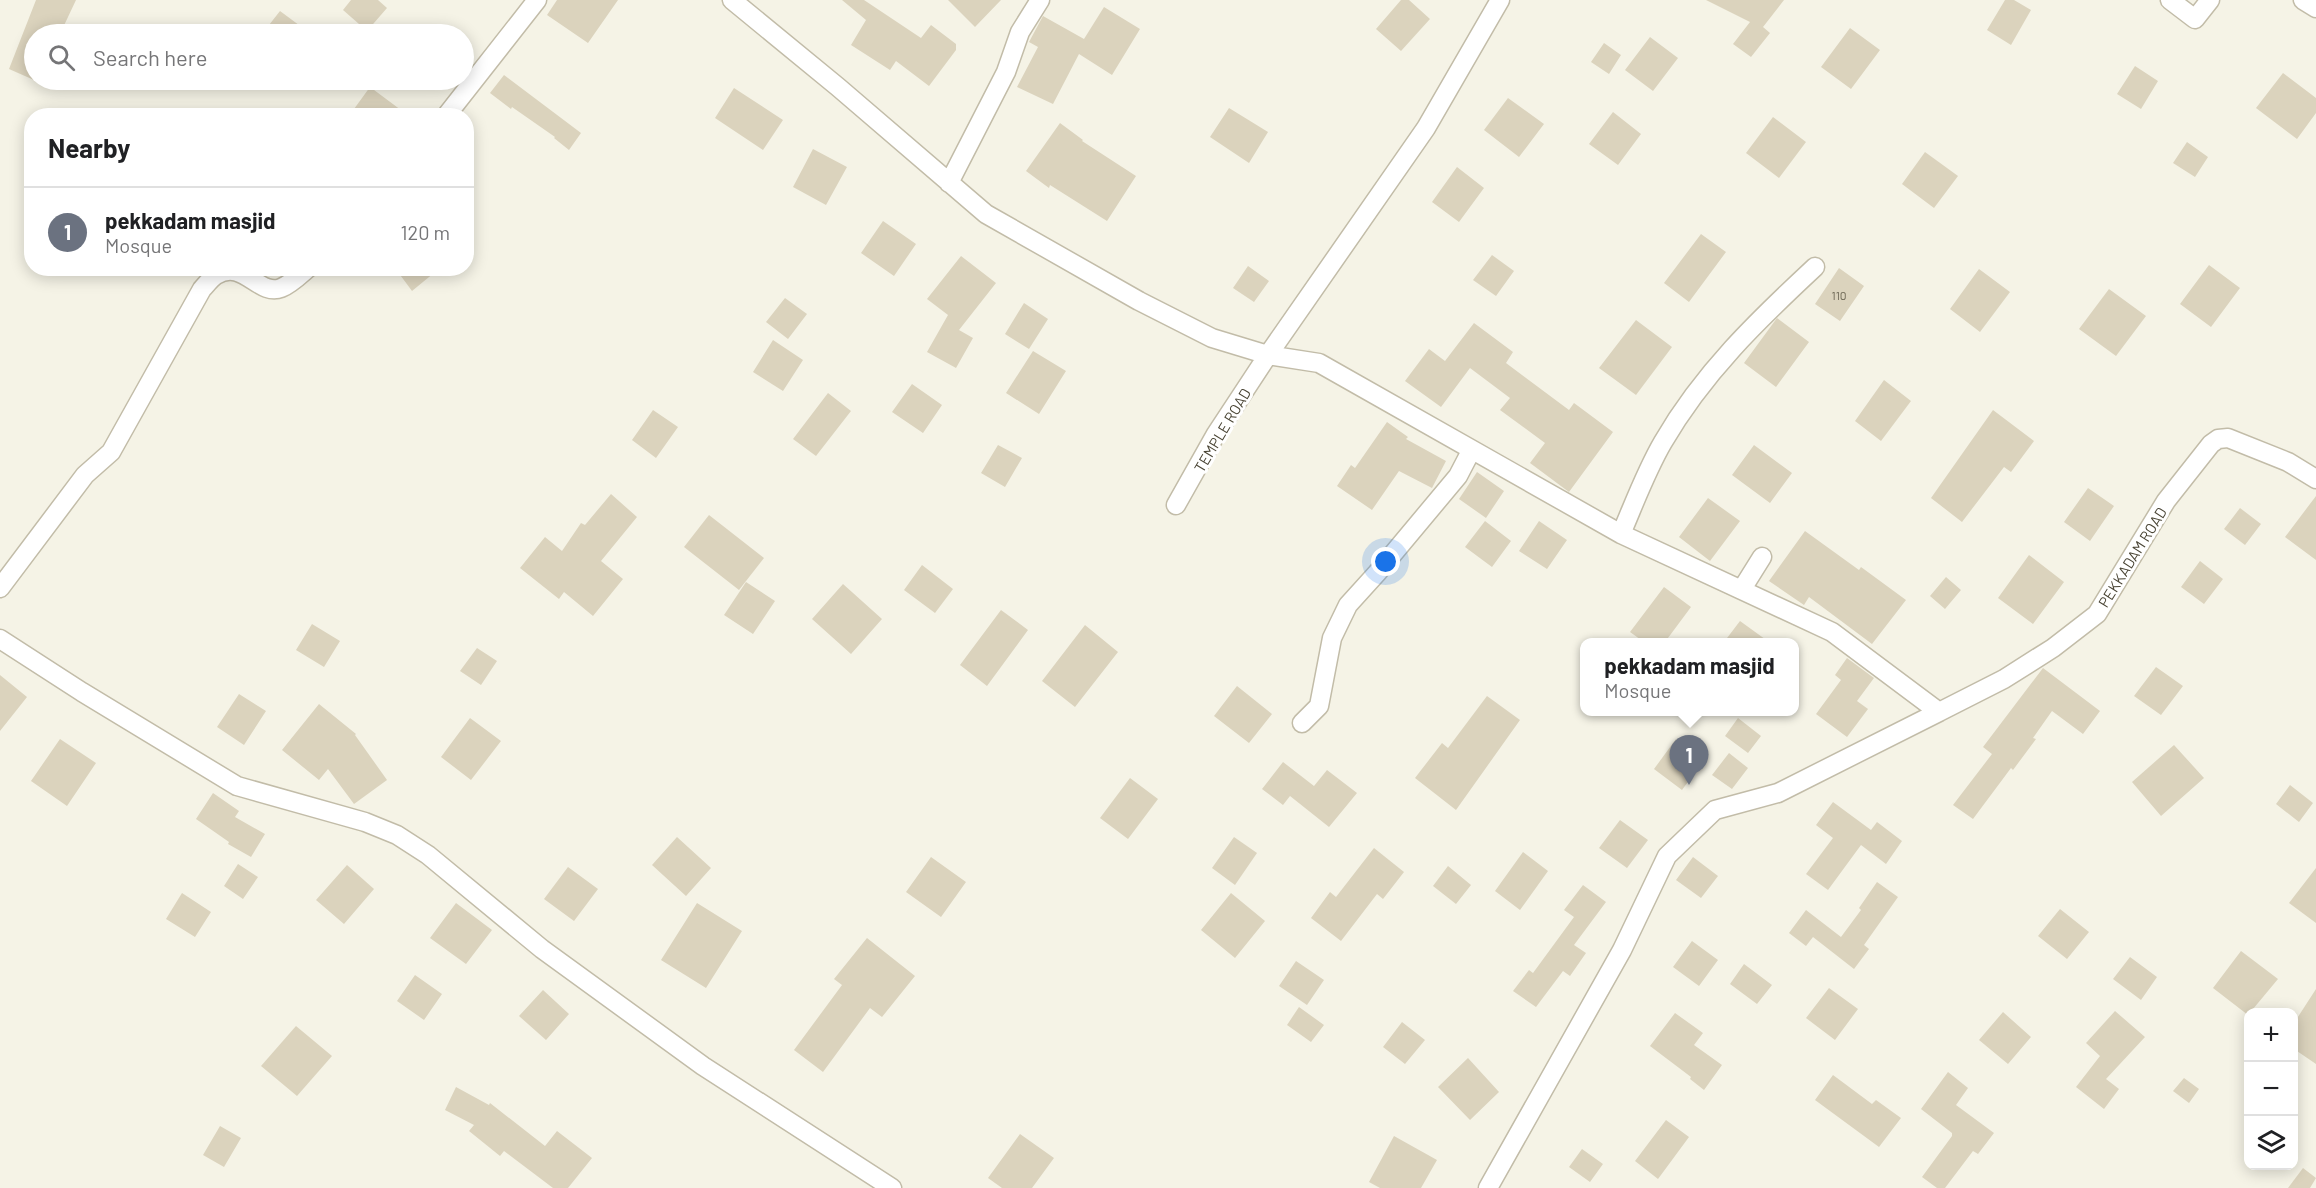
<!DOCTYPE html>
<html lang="en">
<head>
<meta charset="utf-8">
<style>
  body { margin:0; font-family:Barlow,sans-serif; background:#f6f6f6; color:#202124 }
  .controls { position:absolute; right:18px; bottom:18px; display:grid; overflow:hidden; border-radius:12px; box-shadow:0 3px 15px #0003 }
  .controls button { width:54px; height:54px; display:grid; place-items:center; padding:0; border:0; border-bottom:2px solid #e0e0e0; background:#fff; color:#202124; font:30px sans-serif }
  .you { position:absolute; left:1386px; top:562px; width:21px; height:21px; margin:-15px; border:4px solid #fff; border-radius:50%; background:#1a73e8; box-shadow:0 0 0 9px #1a73e833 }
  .badge { display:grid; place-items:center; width:39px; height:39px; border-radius:50%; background:#db2777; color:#fff; font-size:20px; font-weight:700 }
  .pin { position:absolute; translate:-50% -50px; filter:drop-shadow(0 2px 3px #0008) }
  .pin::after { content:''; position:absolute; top:32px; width:21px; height:18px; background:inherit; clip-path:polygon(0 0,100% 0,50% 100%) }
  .popup { position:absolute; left:1580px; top:638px; width:219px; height:78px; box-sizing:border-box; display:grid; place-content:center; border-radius:12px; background:#fff; filter:drop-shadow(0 2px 4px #0005); font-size:20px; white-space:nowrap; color:#757577 }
  .popup b { font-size:22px; color:#202124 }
  .popup::after { content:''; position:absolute; left:50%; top:100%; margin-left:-12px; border:12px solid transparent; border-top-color:#fff }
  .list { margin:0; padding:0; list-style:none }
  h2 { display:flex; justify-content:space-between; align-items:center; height:78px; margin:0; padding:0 24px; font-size:26px }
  h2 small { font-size:20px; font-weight:400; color:#757577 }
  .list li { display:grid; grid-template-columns:39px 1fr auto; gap:18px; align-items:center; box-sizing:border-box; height:90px; padding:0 24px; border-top:2px solid #e0e0e0 }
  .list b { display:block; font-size:22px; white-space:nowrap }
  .list p { margin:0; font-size:20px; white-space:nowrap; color:#757577 }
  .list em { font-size:20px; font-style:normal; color:#757577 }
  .icon { flex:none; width:33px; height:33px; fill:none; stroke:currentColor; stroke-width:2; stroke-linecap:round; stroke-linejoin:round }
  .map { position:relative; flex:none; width:2316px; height:1188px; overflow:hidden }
  .search { position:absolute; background:#fff; box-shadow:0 3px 15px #0003; left:24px; top:24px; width:450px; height:66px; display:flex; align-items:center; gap:15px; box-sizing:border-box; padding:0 21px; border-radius:33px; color:#757577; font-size:22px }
  .panel { position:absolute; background:#fff; box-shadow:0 3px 15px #0003; left:24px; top:108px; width:450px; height:168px; border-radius:24px }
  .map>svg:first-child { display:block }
</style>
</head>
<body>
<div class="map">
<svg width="2316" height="1188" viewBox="0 0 2316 1188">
  <rect width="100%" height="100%" fill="#f5f3e6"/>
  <path fill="#dbd3bd" d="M36,0H76L60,34H34V80L9,69Z
    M351,0H378L387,8L367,31L343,10Z
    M557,0H618L588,43L547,15Z
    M842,0H864L921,38L931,25L956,44V50L929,86L896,61L890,70L851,45L866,20Z
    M948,0H1001L975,27Z
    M1401,0H1409L1430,19L1401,51L1376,29Z
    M1706,0H1784L1763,27L1770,33L1751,57L1733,44L1750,22Z
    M2005,0H2014L2031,10L2011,45L1987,30Z
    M1104,7L1140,29L1112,75L1079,54L1053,104L1017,87L1038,47L1029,42L1043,16L1084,39Z
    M280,11L311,34H262Z
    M1850,28L1880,50L1851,89L1821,67Z
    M1650,37L1678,58L1653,91L1625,70Z
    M1604,43L1621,55L1609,74L1591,62Z
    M2135,66L2158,81L2141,109L2117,94Z
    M2283,73L2316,98V113L2297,139L2256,108Z
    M504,75L581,133L569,150L554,138L555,137L512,107L511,109L490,93Z
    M370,87L409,116H363L354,109Z
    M734,88L783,120L763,150L715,118Z
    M1508,98L1544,124L1519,157L1484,130Z
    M1229,108L1268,132L1249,163L1210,137Z
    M1613,112L1641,134L1618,165L1589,144Z
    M1773,117L1806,142L1779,178L1746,153Z
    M1060,123L1083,140L1082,141L1136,176L1107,221L1050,185L1049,188L1026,171Z
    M2187,142L2208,157L2195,177L2173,163Z
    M813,149L847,167L826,205L793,187Z
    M1925,152L1958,176L1934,208L1902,184Z
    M1457,167L1484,188L1459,222L1432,202Z
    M883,221L916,244L894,276L861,253Z
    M1701,234L1726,252L1689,302L1664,283Z
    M1492,255L1514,271L1496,296L1473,280Z
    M961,256L996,283L959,330L973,338L956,368L927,352L948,315L927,299Z
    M2209,265L2240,288L2211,327L2180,304Z
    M1248,266L1269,281L1254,302L1233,288Z
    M395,268H440L412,291Z
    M1839,268L1864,286L1840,321L1815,304Z
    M1979,269L2010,292L1980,332L1950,309Z
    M2109,289L2146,316L2116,356L2079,329Z
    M785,298L807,314L788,339L766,322Z
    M1024,303L1048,319L1029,349L1005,334Z
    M1777,318L1809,342L1776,387L1744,363Z
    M1636,320L1672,347L1636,395L1599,368Z
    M1474,323L1513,352L1506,363L1569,410L1574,403L1613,432L1569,492L1530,463L1545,443L1500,410L1510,398L1470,368L1441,407L1405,381L1429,349L1445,361Z
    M773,340L803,360L783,391L753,372Z
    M1033,351L1066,371L1039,414L1006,393Z
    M1884,380L1911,401L1881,441L1855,421Z
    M912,384L942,405L923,433L892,412Z
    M828,393L851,411L816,456L793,439Z
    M653,410L678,427L656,458L632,440Z
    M1993,410L2034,441L2011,472L2004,467L1962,522L1931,498Z
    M1387,422L1408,437L1406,439L1446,461L1432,488L1399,471L1372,510L1337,486L1351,465L1355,468Z
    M998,445L1022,458L1005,487L981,473Z
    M1754,445L1792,473L1770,503L1732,475Z
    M1477,472L1504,491L1486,518L1459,499Z
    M2088,488L2114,506L2090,541L2064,522Z
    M611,494L637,517L601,561L623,579L593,616L564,592L559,599L520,568L545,537L562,551L581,523L585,525Z
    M2316,496V560L2285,537Z
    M1708,498L1740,521L1710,561L1679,537Z
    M2240,508L2261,524L2245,545L2224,529Z
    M709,515L764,558L739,590L684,547Z
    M1485,521L1511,541L1492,567L1465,547Z
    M1539,521L1567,540L1547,569L1519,551Z
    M1805,531L1859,570L1861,567L1906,600L1872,644L1809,597L1804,605L1769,581Z
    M2029,555L2064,582L2033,624L1998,598Z
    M2200,561L2223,579L2204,604L2181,587Z
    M922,565L953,589L935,613L904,590Z
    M1946,577L1961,590L1945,609L1930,596Z
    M746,582L775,601L753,634L724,615Z
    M843,584L882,619L851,654L812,619Z
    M1664,587L1691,607L1665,642H1644L1630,632Z
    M1001,610L1028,630L987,686L960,665Z
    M1740,621L1769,642H1724Z
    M312,624L340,641L324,667L296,650Z
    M1085,625L1118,652L1075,707L1042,681Z
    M477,648L497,661L481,685L460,671Z
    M1847,658L1874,678L1857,701L1868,709L1847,737L1816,714L1841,680L1835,675Z
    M2156,667L2183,686L2161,715L2134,696Z
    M2043,668L2100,711L2083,734L2052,711L2033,738L2036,739L2013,770L2011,768L1973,819L1953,805L1992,754L1983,747Z
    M0,675L27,697L0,731Z
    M1237,686L1272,714L1249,743L1214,716Z
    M239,694L266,711L244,745L217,727Z
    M1487,696L1520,720L1456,810L1415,778L1442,743L1448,748Z
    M319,704L356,734L355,735L387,780L354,804L328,769L319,780L282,750Z
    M470,718L501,741L471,780L441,757Z
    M1738,718L1761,736L1748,753L1725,736Z
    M60,739L96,763L67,806L31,781Z
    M1676,739L1704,760L1682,790L1654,769Z
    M2174,745L2204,778L2161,816L2132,782Z
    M1729,753L1748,768L1732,789L1712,775Z
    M1283,762L1314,786L1327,770L1357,793L1329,827L1290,796L1283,805L1262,789Z
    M1130,778L1158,799L1128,839L1100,818Z
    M2290,785L2313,803L2299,822L2276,804Z
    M213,793L239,811L235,817L265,834L251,857L228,844L229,842L196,819Z
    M1833,802L1871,830L1877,822L1902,841L1886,864L1861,845L1828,890L1806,874L1833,838L1816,825Z
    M1620,820L1648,840L1627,868L1599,848Z
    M677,837L711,868L686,896L652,865Z
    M1234,837L1257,853L1235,885L1212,868Z
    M1374,848L1404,872L1383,899L1377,894L1341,941L1311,918L1330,892L1336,897Z
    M1523,852L1548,871L1520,910L1495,891Z
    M931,857L966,882L941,917L906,892Z
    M1693,857L1718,876L1701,898L1676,880Z
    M238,864L258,877L243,899L224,886Z
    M347,865L374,889L344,924L316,900Z
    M1448,866L1471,885L1456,904L1433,886Z
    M568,867L598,889L574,921L544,899Z
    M2316,868V923L2289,903Z
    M1877,882L1898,897L1864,945L1869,949L1854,969L1813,937L1806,946L1789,933L1806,910L1841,937L1861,910L1859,908Z
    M1583,885L1606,902L1574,945L1586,953L1570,976L1563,971L1536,1007L1513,991L1529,970L1533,973L1574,917L1564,910Z
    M182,893L211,912L195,937L166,919Z
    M1231,893L1265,921L1235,958L1201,930Z
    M456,903L492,930L466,964L430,938Z
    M697,903L742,931L706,988L661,960Z
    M2060,909L2089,932L2067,959L2038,936Z
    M867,938L915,976L882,1017L870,1008L823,1072L794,1050L842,985L834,979Z
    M1692,941L1718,960L1699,986L1673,967Z
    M2241,951L2278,979L2248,1015L2213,988Z
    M2130,957L2157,977L2141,1000L2113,979Z
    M1296,961L1324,980L1307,1005L1279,986Z
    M1744,964L1772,985L1757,1004L1730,984Z
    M415,975L442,994L424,1020L397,1001Z
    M1829,988L1858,1009L1835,1040L1806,1018Z
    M2316,989V1064L2294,1049V1023Z
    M543,990L569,1014L546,1040L519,1016Z
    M1299,1007L1324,1025L1311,1042L1287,1025Z
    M2115,1011L2145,1037L2106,1079L2119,1089L2104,1109L2076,1087L2100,1056L2086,1043Z
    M2003,1012L2031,1037L2008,1064L1979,1040Z
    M1675,1013L1703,1033L1694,1045L1722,1065L1704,1090L1690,1079L1691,1077L1650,1046Z
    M1402,1022L1425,1040L1405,1064L1383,1047Z
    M296,1026L332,1056L297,1096L261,1066Z
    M1468,1058L1499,1092L1470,1120L1438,1087Z
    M1948,1072L1968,1088L1956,1105L1994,1133L1978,1154L1973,1151L1945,1188H1937L1922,1177L1952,1136V1133L1921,1109Z
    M1833,1075L1872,1104L1876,1100L1901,1118L1879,1147L1815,1100Z
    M2184,1078L2199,1089L2189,1103L2173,1091Z
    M456,1087L489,1105L490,1103L545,1146L557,1131L592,1158L568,1188H553L504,1151L500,1156L469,1131L474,1125L445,1110Z
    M1666,1120L1689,1137L1658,1179L1635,1161Z
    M220,1126L241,1138L224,1167L203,1155Z
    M1020,1134L1054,1158L1032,1188H1002L988,1178Z
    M1394,1136L1437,1160L1421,1188H1380L1369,1182Z
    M1582,1149L1603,1164L1590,1182L1569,1167Z
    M2303,1168L2316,1178L2310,1188H2288Z"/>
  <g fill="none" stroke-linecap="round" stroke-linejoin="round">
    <defs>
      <path id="street" d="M732,0L838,87L986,214L1139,301L1212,338L1268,355L1216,434L1176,505
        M2170,0L2195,19L2210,0
        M2303,0L2316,8
        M446,116L537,0
        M949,183L1006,72L1020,32L1040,0
        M1621,534C1634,504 1646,471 1663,442C1703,373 1757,321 1815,267
        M0,588L85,475L111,452L202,289C206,285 211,278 216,275C243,258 259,297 281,288C291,284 300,275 308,268
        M1742,589L1762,557
        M0,639L82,692L237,786L365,822L397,835L428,855L542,949L703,1066L892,1188
        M1939,712L2004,679L2053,648L2097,614L2166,501L2211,444L2218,439L2228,438L2288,462L2316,479
        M1302,723L1319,706L1332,638L1348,605L1377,573L1458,476L1471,451
        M1488,1188L1622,950L1667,856L1715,810L1778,793L1939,712L1832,632L1621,534L1319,363L1268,355L1426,128L1500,0"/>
    </defs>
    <use href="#street" stroke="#c2bca8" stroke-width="21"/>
    <use href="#street" stroke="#fff" stroke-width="18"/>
  </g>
  <g text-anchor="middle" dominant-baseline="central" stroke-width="6" stroke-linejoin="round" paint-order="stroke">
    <g font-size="12" fill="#6e6856">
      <text x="1839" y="295">110</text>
    </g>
    <g font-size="15" fill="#494434" stroke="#fff">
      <text transform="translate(1222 430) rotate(-59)">TEMPLE ROAD</text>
      <text transform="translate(2132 557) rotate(-58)">PEKKADAM ROAD</text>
    </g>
  </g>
</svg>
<div class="controls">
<button>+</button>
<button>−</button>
<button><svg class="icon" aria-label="layers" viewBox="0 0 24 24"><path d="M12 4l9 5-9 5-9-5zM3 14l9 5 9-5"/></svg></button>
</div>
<div class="you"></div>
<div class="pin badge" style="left:1689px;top:785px;background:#6b7280">1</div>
<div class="popup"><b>pekkadam masjid</b>Mosque</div>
<div class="search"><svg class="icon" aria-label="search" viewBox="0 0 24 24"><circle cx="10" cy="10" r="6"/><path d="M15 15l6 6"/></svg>Search here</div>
<section class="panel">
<h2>Nearby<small></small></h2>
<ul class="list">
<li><span class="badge" style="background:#6b7280">1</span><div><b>pekkadam masjid</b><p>Mosque</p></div><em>120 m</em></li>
</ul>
</section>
</div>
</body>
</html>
